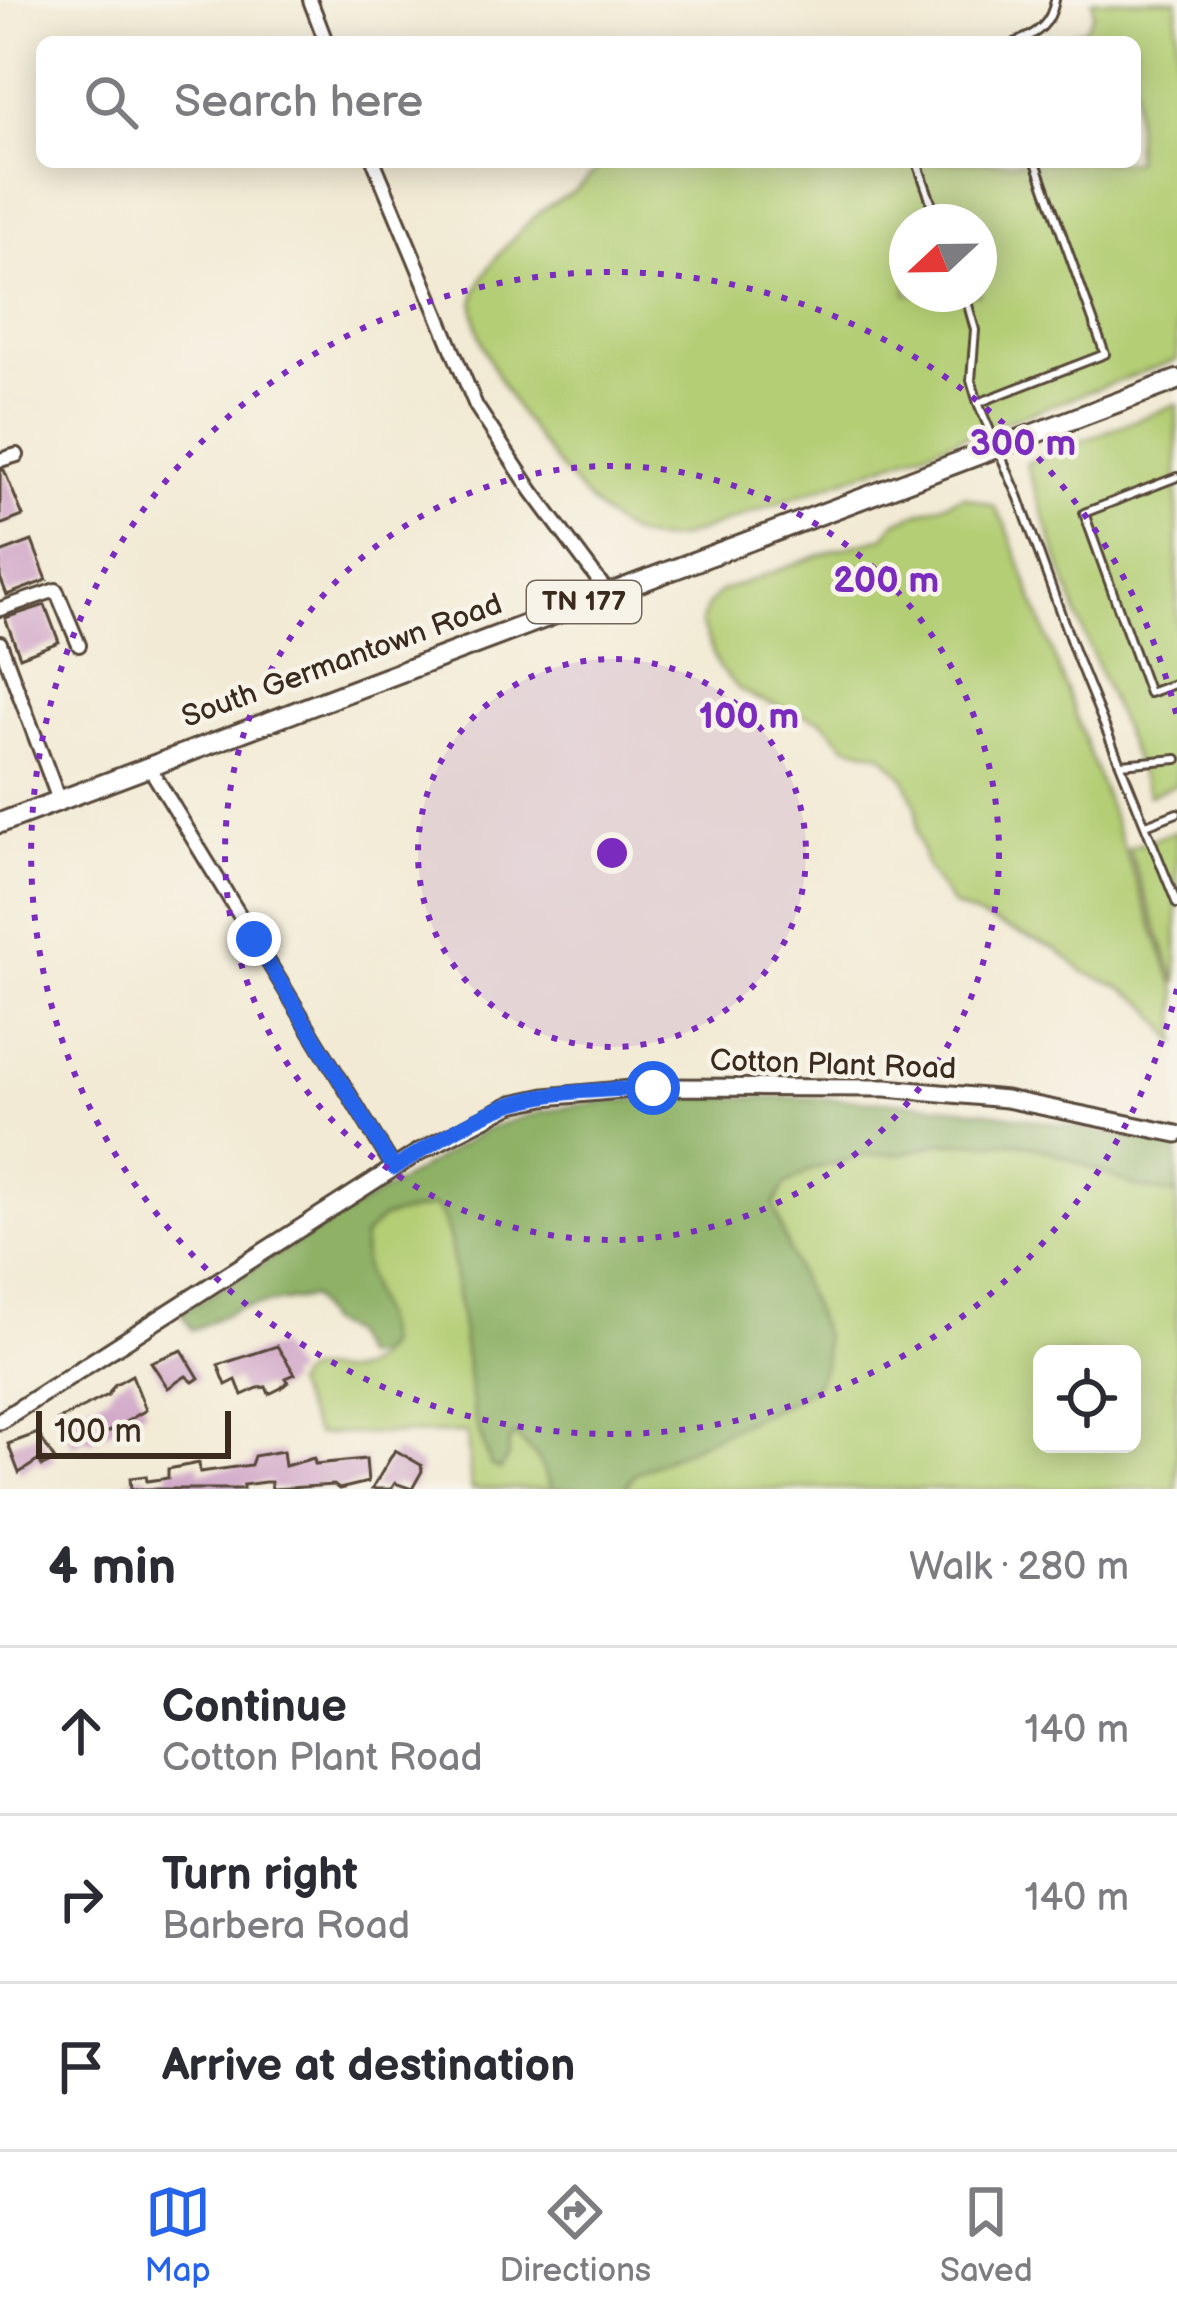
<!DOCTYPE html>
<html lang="en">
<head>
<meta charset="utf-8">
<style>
  body { margin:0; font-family:"Balsamiq Sans",sans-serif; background:#f7f7f7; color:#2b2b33 }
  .controls { position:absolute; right:36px; bottom:36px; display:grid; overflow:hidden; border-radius:18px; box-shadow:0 6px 30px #0003 }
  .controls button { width:108px; height:108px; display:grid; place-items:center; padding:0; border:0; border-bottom:3px solid #e1e1e2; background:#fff; color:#2b2b33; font:60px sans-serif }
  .compass { position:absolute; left:889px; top:204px; width:108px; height:108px; border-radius:50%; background:#fff; box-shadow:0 6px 30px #0003; rotate:248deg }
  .scale { position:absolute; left:36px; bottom:30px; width:195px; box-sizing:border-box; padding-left:12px; border:6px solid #3b2a1e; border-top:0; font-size:33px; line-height:42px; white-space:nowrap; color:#3b2a1e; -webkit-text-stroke:9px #f7f3e8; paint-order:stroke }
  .stop { position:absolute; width:36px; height:36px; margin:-27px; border:9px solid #2563eb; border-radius:50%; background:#fff }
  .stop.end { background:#2563eb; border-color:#fff; box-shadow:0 3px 12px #0008 }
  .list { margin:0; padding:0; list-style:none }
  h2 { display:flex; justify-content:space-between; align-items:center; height:156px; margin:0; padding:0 48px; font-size:51px }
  h2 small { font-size:39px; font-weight:400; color:#7c7c81 }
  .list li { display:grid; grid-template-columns:78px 1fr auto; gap:36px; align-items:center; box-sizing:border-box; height:168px; padding:0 48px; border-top:3px solid #e1e1e2 }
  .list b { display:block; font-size:45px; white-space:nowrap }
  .list p { margin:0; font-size:39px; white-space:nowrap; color:#7c7c81 }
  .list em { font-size:39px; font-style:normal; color:#7c7c81 }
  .icon { flex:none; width:66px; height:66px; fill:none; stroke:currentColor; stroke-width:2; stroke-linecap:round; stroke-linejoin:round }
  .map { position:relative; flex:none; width:1177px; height:1489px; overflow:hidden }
  .search { position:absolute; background:#fff; box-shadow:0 6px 30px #0003; left:36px; right:36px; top:36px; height:132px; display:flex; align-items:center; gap:30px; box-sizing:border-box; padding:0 42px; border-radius:18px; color:#7c7c81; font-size:45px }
  .sheet { height:660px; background:#fff }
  nav { display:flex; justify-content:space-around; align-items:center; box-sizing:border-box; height:168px; border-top:3px solid #e1e1e2; background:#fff; font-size:33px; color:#7c7c81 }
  nav a { display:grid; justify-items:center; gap:6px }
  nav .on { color:#2563eb }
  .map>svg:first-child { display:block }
</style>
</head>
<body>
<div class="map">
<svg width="1177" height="1489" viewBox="0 0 1177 1489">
  <rect width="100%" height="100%" fill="#f7f3e8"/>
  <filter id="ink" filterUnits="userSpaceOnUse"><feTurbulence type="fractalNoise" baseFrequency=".00833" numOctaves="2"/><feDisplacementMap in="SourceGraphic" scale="24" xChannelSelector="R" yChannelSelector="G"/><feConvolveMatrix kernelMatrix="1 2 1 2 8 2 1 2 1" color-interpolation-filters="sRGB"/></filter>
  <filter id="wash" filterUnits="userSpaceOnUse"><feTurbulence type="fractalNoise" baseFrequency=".004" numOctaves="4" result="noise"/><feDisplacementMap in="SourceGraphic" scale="48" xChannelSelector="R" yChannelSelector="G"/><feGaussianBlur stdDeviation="2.7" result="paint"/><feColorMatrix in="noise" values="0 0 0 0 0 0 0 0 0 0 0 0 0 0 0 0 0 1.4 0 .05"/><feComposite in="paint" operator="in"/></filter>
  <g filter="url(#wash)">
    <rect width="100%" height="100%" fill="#f2ead4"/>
    <path fill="#b3ce74" stroke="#777c49" stroke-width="3" fill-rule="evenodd" d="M1092,0H1177V360L681,538C662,541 645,542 627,532C580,508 454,344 477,290C488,262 518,232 541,211C550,203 563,199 573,192C585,183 594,170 607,162H1135V42H1049L1086,28L1094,13ZM907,222H979V294H907Z
      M1177,404V784L1149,795L1078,618L1026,463Z
      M964,496L994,506L1007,528L1177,993V1043L1147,1004L1121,987L1084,972L1057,949L953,906L927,868L917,833V809L905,779L883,755L845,745L823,721L755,698L739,689L719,668L701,623L707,606L721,591L834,550L885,537L895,522Z
      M1177,831V984L1128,848Z
      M943,1143C970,1143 1001,1139 1027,1145C1079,1156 1124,1185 1177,1195V1489H624L635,1474L796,1398L817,1383L824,1336L788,1249L774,1205L785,1185L813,1169L862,1156L904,1153ZM1042,1354H1132V1444H1042Z
      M434,1206L443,1217L450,1240L474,1417L491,1466L501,1470L508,1456L509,1440L515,1435L538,1459L552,1489H471L467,1433L316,1434L293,1386C307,1357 332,1378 355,1371C369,1368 377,1355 386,1346L363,1267L364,1236L382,1218Z"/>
    <path fill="#8eb166" stroke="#646e42" stroke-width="3" d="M655,1098C750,1097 846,1096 941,1106C1020,1114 1098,1133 1177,1148V1195L1137,1187L1050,1151L1021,1143H943L904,1153L862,1156L813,1169L785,1185L774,1205L788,1249L824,1336L825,1363L817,1383L796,1398L635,1474L624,1489H552L538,1459L515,1435L509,1441L508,1456L500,1470L491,1466L474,1417L450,1240L443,1217L434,1206L382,1218L364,1236C359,1276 381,1307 386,1345L377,1355L361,1357L348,1333L327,1323L311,1297L239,1308L192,1330L181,1313L480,1133C536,1107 594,1102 655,1098Z"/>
    <g id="blocks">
      <path fill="#cea1c6" d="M0,470H4L23,516L0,525Z
        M32,541L47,580L7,595L0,577V553Z
        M45,605L59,642L20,657L5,618Z
        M277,1346L295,1374L286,1378L288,1382L281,1388L269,1394L266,1387L258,1388L242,1395L236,1380L226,1385L218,1365Z
        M182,1350L199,1378L193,1382L186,1376L168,1388L151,1362Z
        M132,1375L146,1410L89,1443L86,1438L74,1446L58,1420L108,1395L114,1385Z
        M38,1433L55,1460L42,1466L39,1460L19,1473L8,1444Z
        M395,1450L421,1465L422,1471L412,1489L395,1483L391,1489H372Z
        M283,1451L285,1466L314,1458L315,1464L366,1459L368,1482L339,1489L334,1485L272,1489L271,1482H265L243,1485V1489H131L130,1478L146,1476L147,1481L168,1478V1469L199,1463L200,1472L251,1465L254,1456Z"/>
    </g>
  </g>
  <g filter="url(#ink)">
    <use href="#blocks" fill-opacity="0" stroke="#564739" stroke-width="3"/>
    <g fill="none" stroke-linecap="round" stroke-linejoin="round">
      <defs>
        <path id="service" d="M1016,42C1037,34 1051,24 1055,0
          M917,162L938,222
          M965,294L975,330L971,380L978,403L1019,498L1075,653L1177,904
          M978,403L1105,354L1036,162
          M1177,477L1084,513L1149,693L1177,683
          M1121,764L1177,759
          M1146,825L1177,813"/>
        <path id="minor" d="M310,0L326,42
          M374,162L476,406L532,491L608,593
          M0,460L17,455
          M0,609L56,590L79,645
          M0,643L59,800
          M148,765L394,1168"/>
        <path id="tertiary" d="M0,1421L419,1152L512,1104L545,1097L653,1087L886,1088L1006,1099L1177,1134"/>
        <path id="primary" d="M0,823L1177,380"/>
      </defs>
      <use href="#service" stroke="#564739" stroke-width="12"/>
      <use href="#minor" stroke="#564739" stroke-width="18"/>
      <use href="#tertiary" stroke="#564739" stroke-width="21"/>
      <use href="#primary" stroke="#564739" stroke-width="24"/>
      <use href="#service" stroke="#fff" stroke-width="6"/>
      <use href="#minor" stroke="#fff" stroke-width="12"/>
      <use href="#tertiary" stroke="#fff" stroke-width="15"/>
      <use href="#primary" stroke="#fff" stroke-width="18"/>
    </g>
  </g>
  <g fill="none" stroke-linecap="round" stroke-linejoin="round" filter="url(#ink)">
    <path stroke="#2563eb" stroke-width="15" d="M254,939L394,1168C431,1145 470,1118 511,1104C556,1090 607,1090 653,1088"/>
  </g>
  <circle cx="612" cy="853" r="194" fill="#7b2cbf" fill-opacity=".12"/>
  <g fill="none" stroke="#7b2cbf" stroke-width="6" stroke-dasharray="6 12">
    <circle cx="612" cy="853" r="194"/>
    <circle cx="612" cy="853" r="387"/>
    <path d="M1177 989A581 581 0 1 1 1177 717"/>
  </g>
  <g text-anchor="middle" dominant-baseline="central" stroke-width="9" stroke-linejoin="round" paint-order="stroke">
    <rect fill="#f7f3e8" stroke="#73665b" stroke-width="3" x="527" y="581" width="114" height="42" rx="9"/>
    <g font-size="27" font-weight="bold" fill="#3b2a1e">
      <text x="584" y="602">TN 177</text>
    </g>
    <g font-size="30" fill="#3b2a1e" stroke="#f7f3e8">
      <text transform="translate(342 661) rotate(-20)">South Germantown Road</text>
      <text transform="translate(833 1065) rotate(2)">Cotton Plant Road</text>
    </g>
  </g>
  <circle cx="612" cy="853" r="18" fill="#7b2cbf" stroke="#f7f3e8" stroke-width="6"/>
  <g font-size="36" text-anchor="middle" font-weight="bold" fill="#7b2cbf" stroke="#f7f3e8" stroke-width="9" stroke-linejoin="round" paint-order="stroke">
    <text x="1023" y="455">300 m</text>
    <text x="886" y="592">200 m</text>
    <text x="749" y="728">100 m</text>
  </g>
</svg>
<div class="controls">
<button><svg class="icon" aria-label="locate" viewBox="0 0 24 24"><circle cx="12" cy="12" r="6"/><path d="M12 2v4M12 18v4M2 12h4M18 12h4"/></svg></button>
</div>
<svg class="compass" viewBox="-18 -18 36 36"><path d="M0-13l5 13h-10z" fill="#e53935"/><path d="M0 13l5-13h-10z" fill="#7c7c81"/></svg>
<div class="scale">100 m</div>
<div class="stop" style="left:653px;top:1088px"></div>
<div class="stop end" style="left:254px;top:939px"></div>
<div class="search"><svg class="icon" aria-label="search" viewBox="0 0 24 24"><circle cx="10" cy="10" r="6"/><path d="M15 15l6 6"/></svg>Search here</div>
</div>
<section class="sheet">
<h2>4 min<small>Walk · 280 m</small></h2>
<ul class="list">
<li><svg class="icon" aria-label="ahead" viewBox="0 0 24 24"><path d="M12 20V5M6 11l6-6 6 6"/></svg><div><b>Continue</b><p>Cotton Plant Road</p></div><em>140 m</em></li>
<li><svg class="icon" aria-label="right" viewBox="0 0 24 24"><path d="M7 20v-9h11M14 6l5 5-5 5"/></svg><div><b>Turn right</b><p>Barbera Road</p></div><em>140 m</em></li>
<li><svg class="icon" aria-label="arrive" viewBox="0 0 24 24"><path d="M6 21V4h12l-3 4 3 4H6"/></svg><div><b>Arrive at destination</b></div></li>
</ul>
</section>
<nav>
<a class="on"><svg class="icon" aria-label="map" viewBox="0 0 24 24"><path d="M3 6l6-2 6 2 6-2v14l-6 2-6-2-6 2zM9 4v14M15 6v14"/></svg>Map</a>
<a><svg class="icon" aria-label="directions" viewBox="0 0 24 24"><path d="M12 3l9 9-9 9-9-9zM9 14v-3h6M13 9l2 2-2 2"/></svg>Directions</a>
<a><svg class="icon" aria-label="saved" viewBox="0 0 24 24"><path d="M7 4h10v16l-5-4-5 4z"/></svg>Saved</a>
</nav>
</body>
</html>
